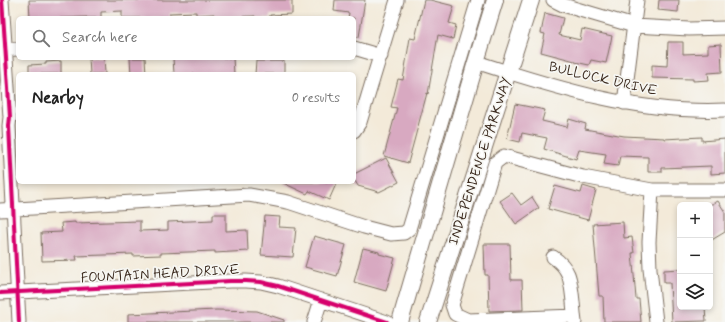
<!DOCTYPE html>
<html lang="en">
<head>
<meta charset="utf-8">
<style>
  body { margin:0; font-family:Mynerve,sans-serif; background:#f6f6f6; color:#222 }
  .controls { position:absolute; right:12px; bottom:12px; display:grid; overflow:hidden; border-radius:6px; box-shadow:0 2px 6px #0003 }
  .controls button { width:36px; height:36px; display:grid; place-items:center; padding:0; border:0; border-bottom:1px solid #e0e0e0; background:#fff; color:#222; font:20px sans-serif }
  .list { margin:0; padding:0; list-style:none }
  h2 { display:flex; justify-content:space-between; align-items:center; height:52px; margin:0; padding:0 16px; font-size:17px }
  h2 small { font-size:13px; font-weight:400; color:#767676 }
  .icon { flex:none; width:22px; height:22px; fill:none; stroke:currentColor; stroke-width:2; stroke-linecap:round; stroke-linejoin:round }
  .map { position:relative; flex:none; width:725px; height:322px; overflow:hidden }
  .search { position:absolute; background:#fff; box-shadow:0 2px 6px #0003; left:16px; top:16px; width:340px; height:44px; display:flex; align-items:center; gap:10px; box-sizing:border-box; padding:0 14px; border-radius:6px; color:#767676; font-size:15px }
  .panel { position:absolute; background:#fff; box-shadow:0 2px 6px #0003; left:16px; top:72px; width:340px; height:112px; border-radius:6px }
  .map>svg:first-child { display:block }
</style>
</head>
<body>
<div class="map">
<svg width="725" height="322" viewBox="0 0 725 322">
  <rect width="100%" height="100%" fill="#f6f6f2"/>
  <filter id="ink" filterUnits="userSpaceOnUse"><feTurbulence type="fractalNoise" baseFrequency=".025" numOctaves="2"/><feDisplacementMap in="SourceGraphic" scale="8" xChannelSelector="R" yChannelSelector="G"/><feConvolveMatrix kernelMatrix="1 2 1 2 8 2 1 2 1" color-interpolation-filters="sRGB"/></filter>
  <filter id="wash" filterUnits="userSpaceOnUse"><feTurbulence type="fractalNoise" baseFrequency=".012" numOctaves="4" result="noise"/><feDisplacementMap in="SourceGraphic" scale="16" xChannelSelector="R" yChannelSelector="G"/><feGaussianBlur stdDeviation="0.9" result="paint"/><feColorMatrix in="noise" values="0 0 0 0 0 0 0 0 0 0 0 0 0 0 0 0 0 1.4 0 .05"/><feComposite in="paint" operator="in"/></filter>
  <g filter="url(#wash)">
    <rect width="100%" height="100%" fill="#f3ead9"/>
    <g id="blocks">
      <path fill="#d8a9c1" d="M29,0H292V14L270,15V18H255V16L229,17V18H214V14L196,15V12L170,13V18H122V11L101,12V18H87V17L62,18H30Z
        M335,0H365L359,37H354V18H348L349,13L334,11Z
        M424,0H430L454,6L449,23L456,25L453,39L438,35L428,94L427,93L408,163L384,156L397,108L391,107L398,79L403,80L410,38L415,39Z
        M659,0H679L678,12L658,10Z
        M545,13L563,18L559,35L580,40L582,29L612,36L606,63L591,60L589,65L575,62V61L541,52L545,34L541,33Z
        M668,42H683V54L708,53V45L721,44L722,72L708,73L709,80L693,81V79L652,78V65L667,66Z
        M89,58H104L105,74H90Z
        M130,58H145L146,74H131Z
        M173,58H233L234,74H174Z
        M61,61V74H29V65L46,64V62Z
        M256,61H284V74H255Z
        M515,104L545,110L542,121L567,127L569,119L586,124L585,129L624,136L664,138V139L702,137V141L725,139V173L711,174V166L662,168V172H648V157L620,156L618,166L604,164L606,154L579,150L576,159L544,149L547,138L522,133L520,142L507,139Z
        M386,158L399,182L379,192L358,186L354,179V174Z
        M281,182H337L329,200L309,191L307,194Z
        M555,186L581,193L583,186L596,190L588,220L548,209Z
        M512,193L521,205L532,197L539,208L516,224L500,201Z
        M718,201L725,212V232L710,241V205Z
        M213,214H226V231L247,230L248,251L215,253V251L161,253V255L133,256V254L76,256L77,260L42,261L41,233L62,232L61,223L75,222V223L140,221V231L168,230V222L213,220Z
        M265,216L280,217L279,227L296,228L293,257L261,255Z
        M623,222L624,238L632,237L634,253H632L634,275L636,299H639L641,322H604L603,296H599L593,224Z
        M314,236L346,245L337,276L305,267Z
        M484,244H510L511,280H522L523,310L489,311L488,275H485Z
        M363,248L379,252V254L395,258L386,291L354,282Z
        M680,269V307H705L706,321L672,322L670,283H664V270Z
        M216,310L257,311L284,320V322H128V314Z"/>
    </g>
  </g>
  <g filter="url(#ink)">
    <use href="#blocks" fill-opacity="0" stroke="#7b6d5f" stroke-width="1"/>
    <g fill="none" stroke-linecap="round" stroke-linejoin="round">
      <defs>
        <path id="minor" d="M2,0L10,117L9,126L19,322
          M553,0L563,5L634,26L689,29L725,28
          M354,48L381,56
          M0,50L18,49
          M476,62C556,88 639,114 725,110
          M624,103L637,0
          M354,131L360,122L397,0
          M652,190L649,242L650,269L656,322
          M0,210L249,195L288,202L364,227L391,234L404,233L409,229L478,0
          M553,257C559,261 565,267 568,274C573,287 573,308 575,322
          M0,293L230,281H246L261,282L278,286L387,322
          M574,316L468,320L455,314L452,305L495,163L504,156L515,159L583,177L652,190H725
          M314,322L321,300"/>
        <path id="major" d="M400,322L476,62L495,0
          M428,322L531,0"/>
      </defs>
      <use href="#minor" stroke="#7b6d5f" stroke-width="15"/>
      <use href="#major" stroke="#7b6d5f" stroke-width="18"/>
      <use href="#minor" stroke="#fff" stroke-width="13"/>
      <use href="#major" stroke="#fff" stroke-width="16"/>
      <defs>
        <path id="cycleway" d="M2,0L10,117L9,126L19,322
          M0,293L230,281H246L261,282L278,286L387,322"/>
      </defs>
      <use href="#cycleway" stroke="#f6f6f2" stroke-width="6"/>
      <use href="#cycleway" stroke="#d6006c" stroke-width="4"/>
    </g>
  </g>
  <g text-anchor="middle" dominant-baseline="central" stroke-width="3.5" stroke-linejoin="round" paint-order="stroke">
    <g font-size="14" fill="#3b2a1e" stroke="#f6f6f2">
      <text transform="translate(603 79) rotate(13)">BULLOCK DRIVE</text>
      <text transform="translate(480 161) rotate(-72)">INDEPENDENCE PARKWAY</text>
      <text transform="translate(160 274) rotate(-3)">FOUNTAIN HEAD DRIVE</text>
    </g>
  </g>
</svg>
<div class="controls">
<button>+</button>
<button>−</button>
<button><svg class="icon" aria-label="layers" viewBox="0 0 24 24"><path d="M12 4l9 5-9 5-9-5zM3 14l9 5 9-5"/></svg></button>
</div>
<div class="search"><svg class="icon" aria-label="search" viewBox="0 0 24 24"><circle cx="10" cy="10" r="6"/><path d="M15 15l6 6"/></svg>Search here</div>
<section class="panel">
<h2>Nearby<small>0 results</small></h2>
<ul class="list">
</ul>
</section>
</div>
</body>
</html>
